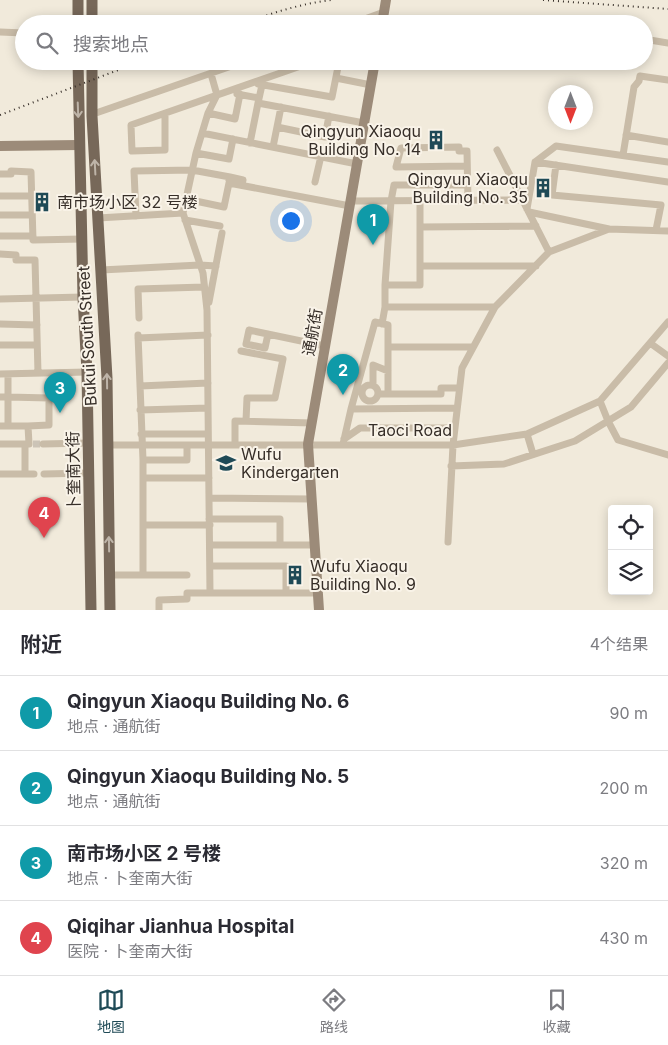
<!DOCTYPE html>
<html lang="zh">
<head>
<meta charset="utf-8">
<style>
  body { margin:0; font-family:Inter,"Noto Sans SC",sans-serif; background:#f2f2f3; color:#2b2b33 }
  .controls { position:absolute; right:15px; bottom:15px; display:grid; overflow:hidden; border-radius:5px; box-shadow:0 2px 12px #0003 }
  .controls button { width:45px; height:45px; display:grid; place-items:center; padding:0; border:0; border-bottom:1px solid #e1e1e2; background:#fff; color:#2b2b33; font:25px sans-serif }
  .compass { position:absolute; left:548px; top:85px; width:45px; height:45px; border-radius:50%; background:#fff; box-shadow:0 2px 12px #0003; rotate:180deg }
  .you { position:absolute; left:290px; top:220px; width:18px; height:18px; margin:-12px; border:4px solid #fff; border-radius:50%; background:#1a73e8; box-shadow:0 0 0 8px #1a73e833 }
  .badge { display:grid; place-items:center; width:32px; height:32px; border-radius:50%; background:#1f4a56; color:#fff; font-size:16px; font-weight:700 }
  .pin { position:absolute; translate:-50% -41px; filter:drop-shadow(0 1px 2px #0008) }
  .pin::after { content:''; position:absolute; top:26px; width:18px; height:15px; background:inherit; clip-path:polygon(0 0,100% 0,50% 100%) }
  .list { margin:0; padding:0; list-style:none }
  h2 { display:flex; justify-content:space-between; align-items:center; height:65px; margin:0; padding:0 20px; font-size:21px }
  h2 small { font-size:16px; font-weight:400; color:#7c7c81 }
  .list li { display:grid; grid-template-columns:32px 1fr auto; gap:15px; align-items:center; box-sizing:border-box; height:75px; padding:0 20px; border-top:1px solid #e1e1e2 }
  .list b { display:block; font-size:19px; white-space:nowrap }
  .list p { margin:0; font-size:16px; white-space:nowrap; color:#7c7c81 }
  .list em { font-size:16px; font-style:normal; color:#7c7c81 }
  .icon { flex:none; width:28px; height:28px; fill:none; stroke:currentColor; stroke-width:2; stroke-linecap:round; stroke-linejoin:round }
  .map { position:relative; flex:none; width:668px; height:610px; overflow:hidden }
  .search { position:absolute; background:#fff; box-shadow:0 2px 12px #0003; left:15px; right:15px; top:15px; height:55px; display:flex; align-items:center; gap:12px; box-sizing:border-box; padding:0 18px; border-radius:28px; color:#7c7c81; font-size:19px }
  .sheet { height:365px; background:#fff }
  nav { display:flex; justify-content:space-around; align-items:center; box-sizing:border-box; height:70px; border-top:1px solid #e1e1e2; background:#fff; font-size:14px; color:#7c7c81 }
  nav a { display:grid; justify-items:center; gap:2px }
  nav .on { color:#1f4a56 }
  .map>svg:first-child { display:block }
</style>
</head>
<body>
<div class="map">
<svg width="668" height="610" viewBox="0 0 668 610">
  <rect width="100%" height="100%" fill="#f1eadb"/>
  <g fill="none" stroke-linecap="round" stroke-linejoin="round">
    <path stroke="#ccc4b7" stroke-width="7" stroke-dasharray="7 3.5" stroke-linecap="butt" d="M33,444H43"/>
    <path stroke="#c9bca8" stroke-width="7" d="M351,24L384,12
      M0,32L24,33
      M644,39L668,43
      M336,78L371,85
      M258,84L332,97L339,62L335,61
      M262,85L258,103L364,123
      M237,94L259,98
      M96,113L246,61
      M208,113L235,119L240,94
      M165,114V150L132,151L131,125L315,61
      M277,127L325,137L329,116
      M202,133L357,164
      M626,135L668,142
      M250,143L258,103
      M273,147L281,107
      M497,150L549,252
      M196,153L229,159L233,139
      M623,155L634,87L639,81L640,76L668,80
      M535,162L668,182
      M556,165L552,195L661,205L656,230
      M467,166L396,167L401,148L459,147V151H467L468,201
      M0,174H11V171L31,172L33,240L82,239
      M229,180L230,177L243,180L242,185
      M315,182L321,156
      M0,196H32
      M186,199L224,207L229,183L350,206
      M351,201L523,200
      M527,209L535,162L556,146L668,162
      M529,212L609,229
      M0,215H32
      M136,216L134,171L192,170L230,177
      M98,218L183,213
      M185,220L220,226
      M420,227L536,226
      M0,236H33
      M0,254L16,255V260H35L38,373
      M420,266H536
      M101,270L200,265L216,266
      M385,285L391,201L394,185H468
      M0,299L83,297
      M209,302L222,233
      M385,307H495
      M139,318L138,289L204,287
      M0,324L37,325
      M382,324L385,307V285H420V201
      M268,334L265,348L246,344L249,330L325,346
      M138,335L143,460H187V445
      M138,338L208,335
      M650,343L668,356
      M0,345H37
      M388,347H473
      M241,351L283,359L275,398H247L246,421
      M0,374L87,372
      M8,374V397L49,398V425L28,426
      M362 393a8 8 0 1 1 16 0a8 8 0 1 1-16 0Z
      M373,385V365L388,371
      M140,386L208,383
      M379,394H441V388H459
      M0,397H8V426
      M600,401L608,421L618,440L668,455
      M351,409L457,408
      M140,410L208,408
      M0,426H28L29,444H25
      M141,434H208
      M527,434L533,454
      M344,439L360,428H455
      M0,444H25V474
      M43,444L88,443
      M343,444L351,409L375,322L388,325V394
      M108,445H453L527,434L600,401L668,322
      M235,445V421L312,423
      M143,460V575
      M451,466L504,464L575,441L631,407L668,363
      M0,474H34
      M44,474L89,473
      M143,478H209
      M209,498L312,499
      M209,519H280V545
      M143,525H210
      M448,542L453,445L462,368L495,307L549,252L609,229L668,231
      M210,545H315
      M210,566H286V593
      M109,575H187
      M210,593L207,310L203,273L183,213L196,153L208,113L217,95L211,74
      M159,610V600L187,599V593H318"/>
    <path stroke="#9c8b79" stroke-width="10" d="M382,24L386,0
      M0,146L79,145
      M319,610L308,444L375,61"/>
    <path stroke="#776859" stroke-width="11" d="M78,24V0
      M92,24V0
      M78,61L83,297L87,372L91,610
      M92,61V116L107,378L110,610"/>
    <path stroke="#362e28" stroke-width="2" stroke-dasharray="1 4" stroke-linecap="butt" d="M543,0L668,9
      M243,24C271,13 300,4 331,0
      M0,115L142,61"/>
  </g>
  <defs><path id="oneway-shaft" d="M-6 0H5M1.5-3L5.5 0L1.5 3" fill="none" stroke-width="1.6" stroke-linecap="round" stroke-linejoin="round" transform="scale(1.25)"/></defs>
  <g stroke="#beb4a8">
    <use href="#oneway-shaft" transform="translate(78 110) rotate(88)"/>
    <use href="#oneway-shaft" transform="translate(95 167) rotate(-93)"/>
    <use href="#oneway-shaft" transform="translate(107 381) rotate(-91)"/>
    <use href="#oneway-shaft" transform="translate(109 544) rotate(-91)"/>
  </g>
  <defs>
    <symbol id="building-bare" viewBox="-9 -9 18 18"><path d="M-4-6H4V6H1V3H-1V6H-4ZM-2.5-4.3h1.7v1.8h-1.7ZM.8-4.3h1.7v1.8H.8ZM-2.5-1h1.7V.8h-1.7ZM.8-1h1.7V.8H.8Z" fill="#1f4a56" stroke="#f9f3e8" stroke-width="2.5" paint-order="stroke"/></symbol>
    <symbol id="school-bare" viewBox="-9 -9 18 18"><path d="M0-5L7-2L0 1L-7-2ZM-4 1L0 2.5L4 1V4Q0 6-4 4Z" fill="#1f4a56" stroke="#f9f3e8" stroke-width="2.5" paint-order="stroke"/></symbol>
  </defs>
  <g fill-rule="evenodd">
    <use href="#building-bare" x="422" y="126" width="28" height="28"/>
    <use href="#building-bare" x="529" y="174" width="28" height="28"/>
    <use href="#building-bare" x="28" y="188" width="28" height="28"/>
    <use href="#school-bare" x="212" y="449" width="28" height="28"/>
    <use href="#building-bare" x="281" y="561" width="28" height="28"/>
  </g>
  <g text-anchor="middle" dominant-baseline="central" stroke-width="4" stroke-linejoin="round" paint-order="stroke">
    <g font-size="16" fill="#362e28" stroke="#f9f3e8" text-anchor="start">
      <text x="421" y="131" text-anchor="end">Qingyun Xiaoqu<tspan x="421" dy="18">Building No. 14</tspan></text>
      <text x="528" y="179" text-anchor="end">Qingyun Xiaoqu<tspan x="528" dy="18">Building No. 35</tspan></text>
      <text x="57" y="202">南市场小区 32 号楼</text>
      <text x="241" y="454">Wufu<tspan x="241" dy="18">Kindergarten</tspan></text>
      <text x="310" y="566">Wufu Xiaoqu<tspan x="310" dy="18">Building No. 9</tspan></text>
    </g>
    <g font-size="16" fill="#362e28" stroke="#f9f3e8">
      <text transform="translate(312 332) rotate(-80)">通航街</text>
      <text transform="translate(87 336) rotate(-93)">Bukui South Street</text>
      <text x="410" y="430">Taoci Road</text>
      <text transform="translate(73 471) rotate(-91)">卜奎南大街</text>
    </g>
  </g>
</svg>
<div class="controls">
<button><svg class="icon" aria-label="locate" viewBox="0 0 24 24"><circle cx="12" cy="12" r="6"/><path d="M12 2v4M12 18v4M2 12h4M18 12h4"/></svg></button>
<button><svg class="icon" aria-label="layers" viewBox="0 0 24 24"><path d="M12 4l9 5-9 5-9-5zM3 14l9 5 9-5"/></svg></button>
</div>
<svg class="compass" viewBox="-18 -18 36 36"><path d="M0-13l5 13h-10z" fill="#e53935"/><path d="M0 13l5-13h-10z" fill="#7c7c81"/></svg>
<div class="you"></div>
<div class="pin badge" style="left:373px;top:245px;background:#0f9aa8">1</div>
<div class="pin badge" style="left:343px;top:395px;background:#0f9aa8">2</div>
<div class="pin badge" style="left:60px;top:413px;background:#0f9aa8">3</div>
<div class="pin badge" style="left:44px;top:538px;background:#e0444e">4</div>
<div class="search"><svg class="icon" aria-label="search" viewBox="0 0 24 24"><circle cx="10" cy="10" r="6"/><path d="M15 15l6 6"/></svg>搜索地点</div>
</div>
<section class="sheet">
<h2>附近<small>4个结果</small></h2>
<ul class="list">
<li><span class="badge" style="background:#0f9aa8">1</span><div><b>Qingyun Xiaoqu Building No. 6</b><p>地点 · 通航街</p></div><em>90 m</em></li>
<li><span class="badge" style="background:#0f9aa8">2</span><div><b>Qingyun Xiaoqu Building No. 5</b><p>地点 · 通航街</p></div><em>200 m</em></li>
<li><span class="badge" style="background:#0f9aa8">3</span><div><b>南市场小区 2 号楼</b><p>地点 · 卜奎南大街</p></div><em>320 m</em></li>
<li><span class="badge" style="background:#e0444e">4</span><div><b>Qiqihar Jianhua Hospital</b><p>医院 · 卜奎南大街</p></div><em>430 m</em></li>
</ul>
</section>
<nav>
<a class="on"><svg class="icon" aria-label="map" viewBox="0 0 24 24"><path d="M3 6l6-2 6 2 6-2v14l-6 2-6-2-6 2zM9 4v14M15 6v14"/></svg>地图</a>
<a><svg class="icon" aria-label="directions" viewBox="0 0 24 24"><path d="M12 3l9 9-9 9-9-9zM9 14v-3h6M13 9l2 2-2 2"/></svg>路线</a>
<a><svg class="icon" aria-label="saved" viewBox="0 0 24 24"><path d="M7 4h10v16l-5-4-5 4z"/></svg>收藏</a>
</nav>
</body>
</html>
